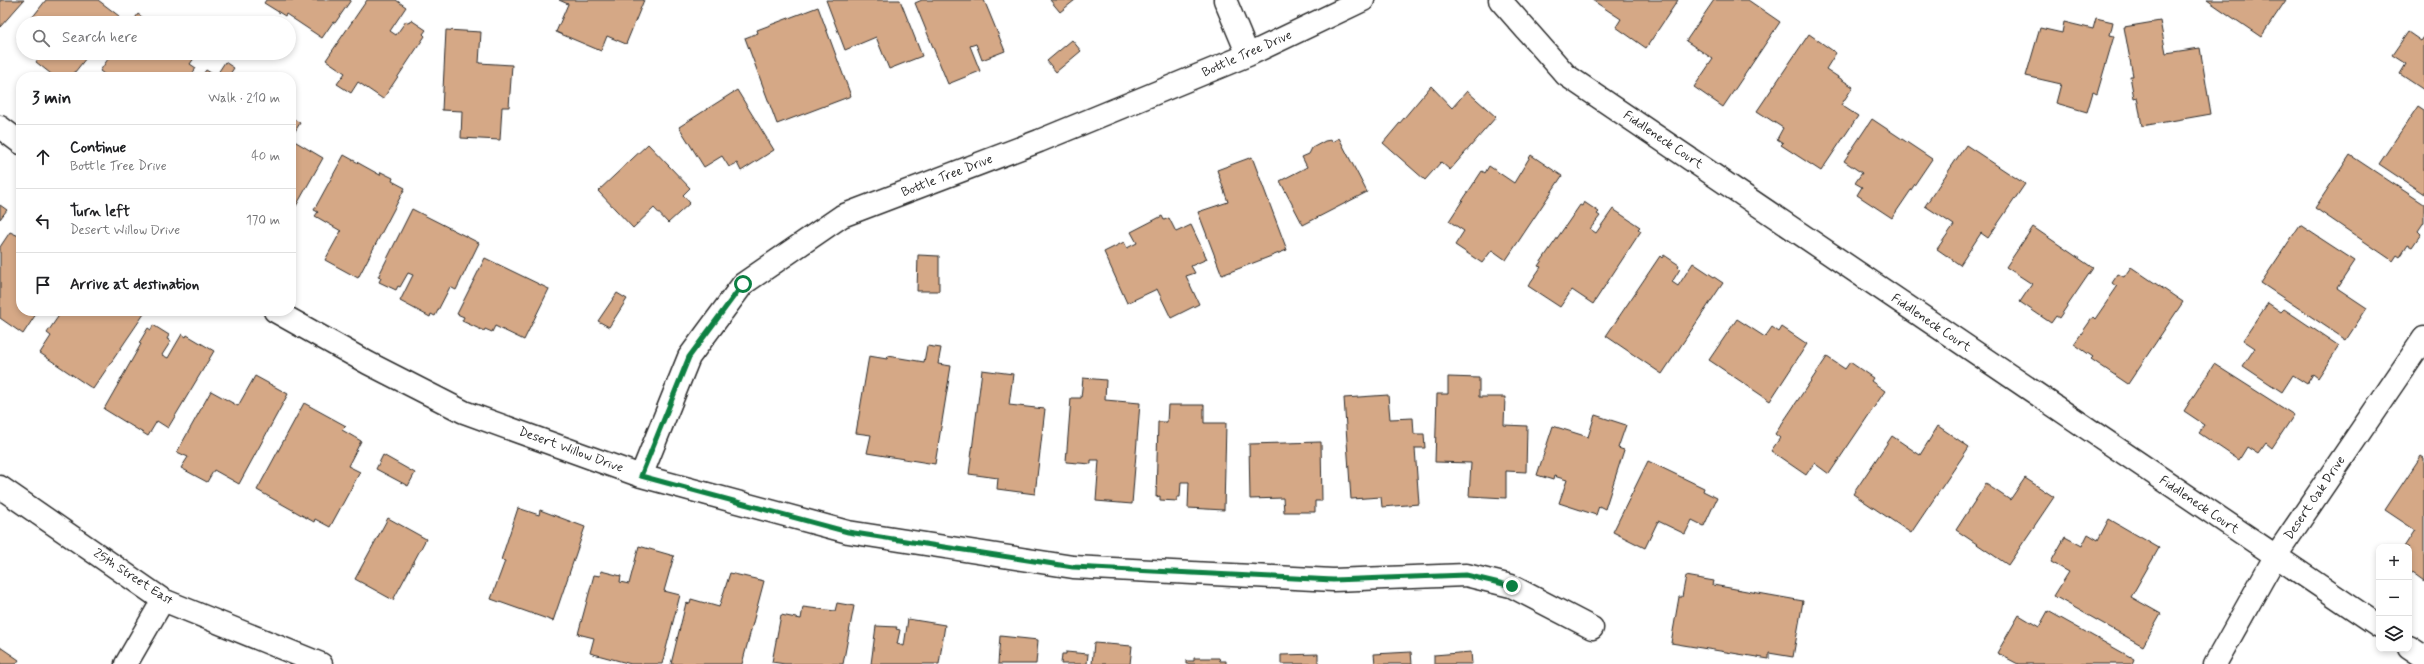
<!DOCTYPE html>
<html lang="en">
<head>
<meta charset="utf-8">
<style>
  body { margin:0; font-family:Mynerve,sans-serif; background:#f2f2f2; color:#202124 }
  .controls { position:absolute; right:12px; bottom:12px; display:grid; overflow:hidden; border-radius:8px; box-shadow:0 2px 6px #0003 }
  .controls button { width:36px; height:36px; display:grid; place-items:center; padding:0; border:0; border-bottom:1px solid #e0e0e0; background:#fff; color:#202124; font:20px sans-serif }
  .stop { position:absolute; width:12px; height:12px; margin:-9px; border:3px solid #0b8043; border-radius:50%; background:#fff }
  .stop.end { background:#0b8043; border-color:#fff; box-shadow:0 1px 4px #0008 }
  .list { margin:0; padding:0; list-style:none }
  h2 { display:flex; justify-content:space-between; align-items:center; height:52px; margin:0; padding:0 16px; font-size:17px }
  h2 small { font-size:13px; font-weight:400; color:#757577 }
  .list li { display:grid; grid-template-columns:26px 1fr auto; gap:12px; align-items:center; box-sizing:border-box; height:64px; padding:0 16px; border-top:1px solid #e0e0e0 }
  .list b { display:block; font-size:15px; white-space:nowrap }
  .list p { margin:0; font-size:13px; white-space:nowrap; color:#757577 }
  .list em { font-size:13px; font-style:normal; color:#757577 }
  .icon { flex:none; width:22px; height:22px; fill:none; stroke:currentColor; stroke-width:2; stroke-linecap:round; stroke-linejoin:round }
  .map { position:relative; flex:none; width:2424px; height:664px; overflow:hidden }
  .search { position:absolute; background:#fff; box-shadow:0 2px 6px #0003; left:16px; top:16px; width:280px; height:44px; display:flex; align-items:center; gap:10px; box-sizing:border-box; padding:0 14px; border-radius:22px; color:#757577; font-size:15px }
  .panel { position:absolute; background:#fff; box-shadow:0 2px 6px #0003; left:16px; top:72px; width:280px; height:244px; border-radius:16px }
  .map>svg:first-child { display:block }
</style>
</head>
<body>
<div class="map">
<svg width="2424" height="664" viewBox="0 0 2424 664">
  <rect width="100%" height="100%" fill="#fff"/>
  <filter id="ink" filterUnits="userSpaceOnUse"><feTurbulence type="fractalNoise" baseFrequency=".025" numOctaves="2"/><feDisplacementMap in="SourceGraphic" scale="8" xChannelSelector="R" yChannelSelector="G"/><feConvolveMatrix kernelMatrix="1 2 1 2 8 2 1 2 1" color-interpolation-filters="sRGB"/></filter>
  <g filter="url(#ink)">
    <path fill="#d5a886" stroke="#2b2b2b" d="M0,0H24L0,27Z
      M46,0H98L119,16L113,23H28Z
      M266,0H351L335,23L333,22L322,38L286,14L285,16L264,3Z
      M367,0H396L406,7L390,31L396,35L406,21L409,23L411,20L426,30L423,34L425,36L383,99L358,82L351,93L337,84L345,73L326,60Z
      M559,0H644L626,44L607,36L601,51L556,32L568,4Z
      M826,0H900L922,56L889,69L876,37L845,50Z
      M922,0H984L1005,51L982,60L976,44L970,46L980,71L948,84L915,3Z
      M1050,0H1075L1060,12Z
      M1592,0H1678L1646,48L1616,27L1621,19Z
      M1714,0H1748L1780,22L1723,107L1694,87L1713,59L1686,41Z
      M2207,0H2286L2261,37Z
      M818,7L851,96L777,124L745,38L758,33L757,30Z
      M138,14L150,23H132Z
      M2096,18L2113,22L2110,35L2114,36L2097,94L2093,92L2087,112L2056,103L2061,84L2026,76L2040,28L2062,33L2064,22L2093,29Z
      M2160,21L2166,53L2200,48L2211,114L2142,126L2137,97L2134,98L2130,76H2133L2124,27Z
      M23,30V43L17,38Z
      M446,30L481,32L479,63L512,65L509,107H502L500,140L461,138L462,111L442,110Z
      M2408,32L2421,41L2424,37V90L2400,74L2406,64L2392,55Z
      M1809,34L1836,53L1826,69L1853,87L1841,105L1858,116L1821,171L1781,145L1783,143L1777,139L1783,128L1757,111Z
      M1072,40L1081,51L1056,72L1047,61Z
      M42,53H90L71,77H55L36,62Z
      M112,53H195L197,54L190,64L196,68L190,77H108L100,71Z
      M225,62L234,68L228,77H201L206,70L216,76Z
      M1431,86L1452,108L1467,91L1496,117L1450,170L1441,162L1425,180L1383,143Z
      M737,90L774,150L741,171L737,163L729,167L722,156L704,167L679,127Z
      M2418,106L2424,110V194L2379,164Z
      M291,117L300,123L291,138Z
      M1872,119L1932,159L1892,218L1857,195L1862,187L1855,183L1862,173L1844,161Z
      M1339,138L1367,192L1303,225L1280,181L1307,167L1302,157L1309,154L1312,148L1325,141L1331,140L1332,142Z
      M291,139L323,158L291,215Z
      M648,144L690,188L683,195L690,203L668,223L654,208L633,228L598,191Z
      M1966,145L2025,184L1988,238L1981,233L1960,265L1937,249L1954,225L1925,206Z
      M344,155L380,175L381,172L393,178L392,181L405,188L358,278L325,260L341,231L315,216L318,212L314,210Z
      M1531,155L1562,176L1506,260L1492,250L1482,263L1455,245L1464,231L1449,221L1482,171L1485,173L1489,166L1514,183Z
      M2350,155L2424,204V222L2418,231L2421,234L2412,247L2408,245L2400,257L2397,255L2393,261L2315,208Z
      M1252,157L1287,250L1222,275L1198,212L1228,202L1217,170Z
      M1584,202L1599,212L1597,214L1600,216L1590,229L1596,233L1613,209L1640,227L1638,229L1641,231L1593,304L1572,290L1560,307L1528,286L1541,267L1538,266L1580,205L1582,206Z
      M0,205L7,210L0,219Z
      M412,209L479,243L456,290L450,287L435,316L431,314L430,317L400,301L413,275L408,273L400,287L398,286L396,290L379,282L381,278L378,277Z
      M1162,216L1164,220L1169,218L1176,232L1191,225L1207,259L1191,266L1195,273L1186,276L1199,304L1171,318L1157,289L1127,303L1104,252L1124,242L1127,248L1137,243L1131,232Z
      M2300,225L2355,261L2337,288L2367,308L2346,340L2261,283Z
      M2033,227L2093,268L2059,318L2056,316L2051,323L2020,302L2032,284L2006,267Z
      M10,232L21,237V311H38L23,334L0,318V247Z
      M918,255L939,256V291H917Z
      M1664,255L1679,265L1678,267L1680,269L1672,282L1678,286L1693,263L1723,283L1662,374L1606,336L1660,256L1662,258Z
      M485,258L549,289L524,340L495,326L492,332L485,329L484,331L462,321L464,317L457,314Z
      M2131,267L2183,302L2128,384L2091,359L2093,357L2074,344L2093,317L2095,319L2117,287L2112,283L2118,274L2124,277Z
      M617,293L627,299L609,327L598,321Z
      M2268,303L2281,312L2284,309L2339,346L2318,378L2313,374L2307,384L2293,375L2282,392L2243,366L2255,348L2243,340Z
      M62,311H146L93,389L40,353L51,336L47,333Z
      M1737,319L1765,337L1772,327L1779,332L1782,327L1807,344L1770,401L1709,360Z
      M153,325L169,335L167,339L171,341L162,355L168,358L182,334L186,337L187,335L214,351L168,428L157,421L148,436L104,409L141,344L139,343L148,328L151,330Z
      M927,346L941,348L938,364L951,366L935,464L867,453L871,435L856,433L869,356L887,359L888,356L924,362Z
      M1827,357L1845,369L1850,362L1873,378L1871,381L1885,391L1829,474L1814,463L1806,475L1771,451L1780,438L1775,434Z
      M2214,364L2294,415L2272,448L2266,443L2258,454L2247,447L2239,460L2199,433L2205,425L2184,411Z
      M982,370L1013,374L1009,405L1045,409L1035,494L997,489L998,478L969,474Z
      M255,376L288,394L239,484L214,470L207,482L181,468L188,457L177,452L211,391L238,406Z
      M1448,377L1479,378V397H1505L1504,425L1527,426L1526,472L1506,471V498L1469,496L1471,463L1435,462L1437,394H1448Z
      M1083,378L1106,380L1105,400L1140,403L1132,504L1096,501L1099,460H1091V464L1066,462L1071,398H1081Z
      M1388,395L1390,419L1413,418L1414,434H1424L1425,448H1415L1419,504L1382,507L1381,497L1351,499L1344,398Z
      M304,403L346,426L342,430L361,441L348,466L360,472L330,527L315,519L314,522L257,490Z
      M1168,405H1204V423H1226L1224,510L1188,508L1189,482H1181L1180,497H1177V501L1160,500V496L1156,497L1158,422H1167Z
      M1595,415L1626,425L1618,448L1624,450L1605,509L1599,506L1596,515L1559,503L1567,480L1554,476L1553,480L1537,475L1553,426L1588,437Z
      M1938,426L1969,447L1911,533L1853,494L1892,436L1920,455Z
      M1321,442L1322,501H1315V512H1284L1283,498L1250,499L1249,444Z
      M383,455L415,473L408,486L376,469Z
      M2421,456L2424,458V582L2409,571V547H2404L2415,530L2385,510Z
      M1648,461L1704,488L1703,491L1717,498L1704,526L1692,520L1685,534L1658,521L1645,548L1613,532Z
      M2025,478L2054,497L2008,565L1956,530L1986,484L2010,500Z
      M518,508L539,515L540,510L585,527L553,621L491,599L505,561L501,560Z
      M388,518L426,539L393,600L355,579Z
      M2109,519L2159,548L2131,597L2161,614L2143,646L2054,596L2069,572L2051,562L2065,537L2082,546L2088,534L2098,540Z
      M639,546L674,556L664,591L680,595L662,664H631L590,653L594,638L578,634L594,575L600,576L601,571L621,576L620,582L629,584Z
      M730,573L764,581L742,664H671L686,603L690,604L691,599L719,607Z
      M1686,576L1714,581L1713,585L1803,601L1793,657L1769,653V659L1671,643L1679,597H1682Z
      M837,603L854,606L843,664H785L772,662L781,615L801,619L803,607L835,611Z
      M2048,611L2134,659L2132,664H2018L1997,653L2019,615L2039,627Z
      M908,619L945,625L939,664H871L876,626L897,627L896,629L900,630L897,644L904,646Z
      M1000,636L1038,640L1036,664H998Z
      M1094,643L1132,646L1130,664H1092Z
      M0,647L19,660L16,664H0Z
      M1066,652L1088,654L1087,664H1061L1062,654H1066Z
      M1411,652L1412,664H1375L1374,654Z
      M1471,652L1472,664H1434V655Z
      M1318,654V664H1281V655Z
      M1194,658H1219L1220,661H1226V664H1186V661H1194Z"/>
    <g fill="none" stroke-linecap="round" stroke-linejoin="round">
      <defs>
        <path id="street" d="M1225,0L1248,55
          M1500,0L1566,75L2379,626
          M0,127L21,143
          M275,311L368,363L464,412L641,476L848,532L1073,567L1333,580L1466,575L1511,586L1592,628
          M641,476L689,357L743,284L842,216L1039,141L1248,55L1363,0
          M2409,647L2424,657
          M126,664L163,600
          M2215,664L2275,557L2424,338"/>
        <path id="secondary" d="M0,487L163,600L321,664"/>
      </defs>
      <use href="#street" stroke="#2b2b2b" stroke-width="25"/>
      <use href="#secondary" stroke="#2b2b2b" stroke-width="25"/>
      <use href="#street" stroke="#fff" stroke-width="22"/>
      <use href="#secondary" stroke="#fff" stroke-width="22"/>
    </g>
  </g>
  <g fill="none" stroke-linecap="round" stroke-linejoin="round" filter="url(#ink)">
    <path stroke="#0b8043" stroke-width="5" d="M743,284L689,357L641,476L848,532L1073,567L1333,580L1466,575L1512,586"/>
  </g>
  <g text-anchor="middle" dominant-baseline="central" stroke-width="3.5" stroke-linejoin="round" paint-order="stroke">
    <g font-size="13" fill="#2b2b2b" stroke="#fff">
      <text transform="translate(1247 54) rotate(-24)">Bottle Tree Drive</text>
      <text transform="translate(1663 140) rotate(34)">Fiddleneck Court</text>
      <text transform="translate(947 176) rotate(-21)">Bottle Tree Drive</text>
      <text transform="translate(1931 323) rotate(34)">Fiddleneck Court</text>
      <text transform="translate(571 450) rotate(20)">Desert Willow Drive</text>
      <text transform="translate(2315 498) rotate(-56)">Desert Oak Drive</text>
      <text transform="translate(2199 505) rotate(34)">Fiddleneck Court</text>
      <text transform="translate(133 577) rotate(33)">25th Street East</text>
    </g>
  </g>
</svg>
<div class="controls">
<button>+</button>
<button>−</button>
<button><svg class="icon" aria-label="layers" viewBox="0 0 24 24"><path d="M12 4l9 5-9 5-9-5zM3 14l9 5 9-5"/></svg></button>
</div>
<div class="stop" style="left:743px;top:284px"></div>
<div class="stop end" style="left:1512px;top:586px"></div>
<div class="search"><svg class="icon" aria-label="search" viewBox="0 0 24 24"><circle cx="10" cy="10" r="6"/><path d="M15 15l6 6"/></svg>Search here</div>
<section class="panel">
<h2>3 min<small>Walk · 210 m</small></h2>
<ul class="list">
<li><svg class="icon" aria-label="ahead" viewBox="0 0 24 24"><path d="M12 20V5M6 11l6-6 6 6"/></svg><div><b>Continue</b><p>Bottle Tree Drive</p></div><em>40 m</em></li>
<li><svg class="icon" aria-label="left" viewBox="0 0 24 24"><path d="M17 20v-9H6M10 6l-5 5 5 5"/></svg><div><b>Turn left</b><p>Desert Willow Drive</p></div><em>170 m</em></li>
<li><svg class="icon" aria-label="arrive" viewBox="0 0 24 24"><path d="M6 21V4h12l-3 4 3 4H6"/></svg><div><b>Arrive at destination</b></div></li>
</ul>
</section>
</div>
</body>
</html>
